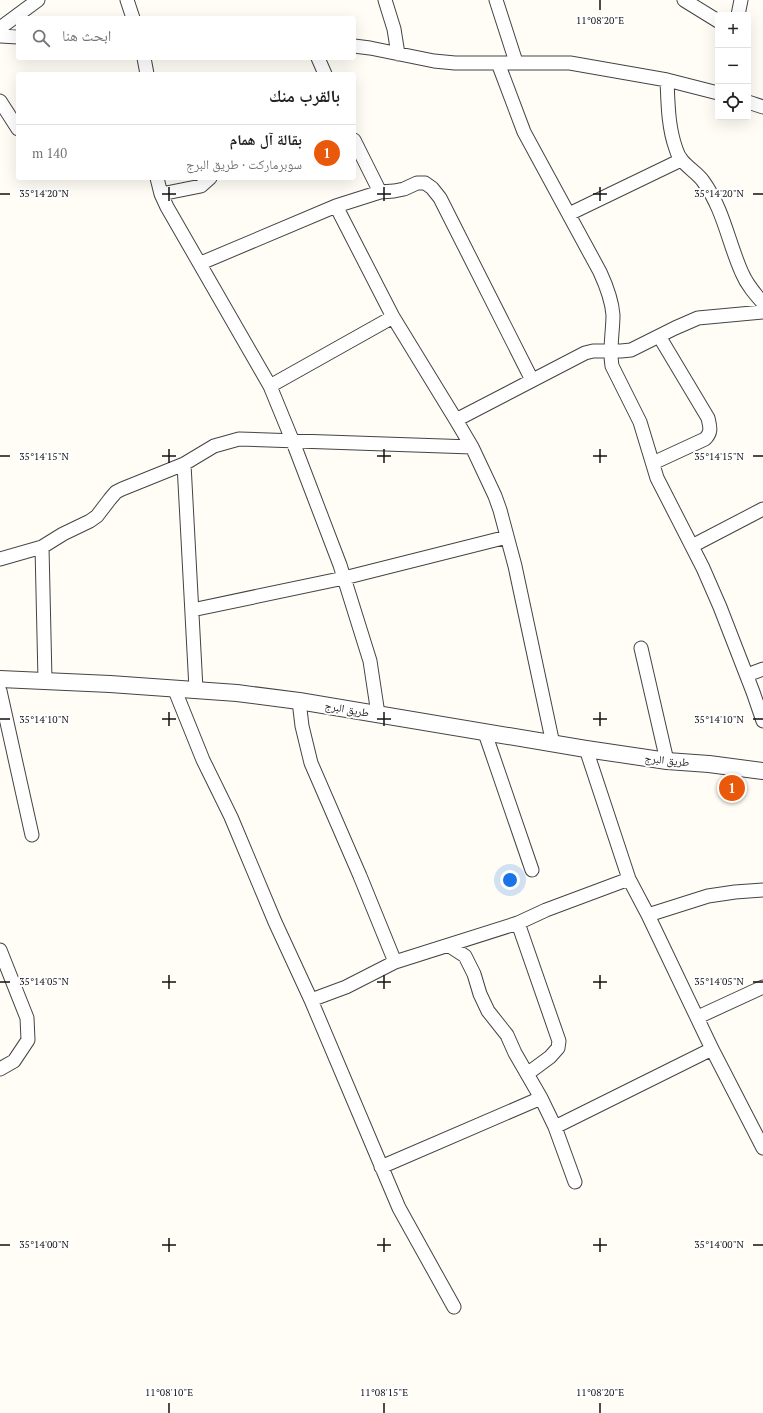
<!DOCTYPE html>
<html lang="ar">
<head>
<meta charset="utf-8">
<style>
  body { margin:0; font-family:"PT Serif","Noto Naskh Arabic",serif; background:#f2f2f2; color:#222; direction:rtl }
  .controls { position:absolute; right:12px; top:12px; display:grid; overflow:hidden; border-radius:4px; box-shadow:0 4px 16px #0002 }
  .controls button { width:36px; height:36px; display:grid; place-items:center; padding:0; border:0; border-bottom:1px solid #e0e0e0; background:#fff; color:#222; font:20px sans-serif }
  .you { position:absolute; left:510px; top:880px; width:14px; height:14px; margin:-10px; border:3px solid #fff; border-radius:50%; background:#1a73e8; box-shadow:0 0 0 6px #1a73e833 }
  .badge { display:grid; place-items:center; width:26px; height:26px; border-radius:50%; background:#ea580c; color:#fff; font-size:13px; font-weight:700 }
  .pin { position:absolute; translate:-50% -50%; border:2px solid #fff; box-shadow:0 1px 4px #0006 }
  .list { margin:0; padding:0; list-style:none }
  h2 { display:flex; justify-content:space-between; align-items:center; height:52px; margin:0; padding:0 16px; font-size:17px }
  h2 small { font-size:13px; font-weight:400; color:#767676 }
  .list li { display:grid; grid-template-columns:26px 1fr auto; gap:12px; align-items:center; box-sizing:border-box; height:56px; padding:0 16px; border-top:1px solid #e0e0e0 }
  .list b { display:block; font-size:15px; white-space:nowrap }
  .list p { margin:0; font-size:13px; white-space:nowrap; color:#767676 }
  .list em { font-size:13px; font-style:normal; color:#767676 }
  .icon { flex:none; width:22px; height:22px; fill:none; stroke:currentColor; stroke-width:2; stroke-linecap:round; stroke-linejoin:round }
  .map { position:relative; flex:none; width:763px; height:1413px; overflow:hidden; direction:ltr }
  .search { position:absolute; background:#fff; box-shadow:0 4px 16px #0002; left:16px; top:16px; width:340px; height:44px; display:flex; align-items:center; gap:10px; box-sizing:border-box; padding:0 14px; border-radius:4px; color:#767676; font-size:15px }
  .panel { position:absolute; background:#fff; box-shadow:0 4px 16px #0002; left:16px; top:72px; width:340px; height:108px; border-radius:4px; direction:rtl }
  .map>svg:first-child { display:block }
</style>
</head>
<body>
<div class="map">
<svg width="763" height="1413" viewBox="0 0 763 1413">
  <rect width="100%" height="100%" fill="#fffdf5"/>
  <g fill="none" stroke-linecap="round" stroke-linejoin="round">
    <defs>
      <path id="minor" d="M127,0L133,18
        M385,0L394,29L398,54
        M496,0L516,62
        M684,0L718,21
        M738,15L741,0
        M0,28L38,0
        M0,36L18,37
        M354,46L370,48L434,61L455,63H570L667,80L718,93
        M144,58L147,74
        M318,58L325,74
        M498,63L524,132L600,272C606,285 612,301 613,315C613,332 609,349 612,366L640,422L657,478L703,568L720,607L753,692L763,721
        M667,80C668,103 668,127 676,149C680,164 695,170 703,181C724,210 728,242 742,273C747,285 755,294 763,303
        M0,101L18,129
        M748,102L763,107
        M354,140L380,192
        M157,178L161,194L167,207L270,386L293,442L340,565L370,661L378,714
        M161,194L201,186L210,178
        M336,206L393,317L456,420L472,447L495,496L500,510L515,566L553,744
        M569,214L681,160
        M201,263L336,206L380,192L394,191L404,189L417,183H425L432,188L440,198L532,380
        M270,386L393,317
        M456,420L585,353L593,351H621L631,350L675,328L698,318L763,312
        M653,463L705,439C712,432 710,427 708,418L659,336
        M184,464L196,689
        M692,546L763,509
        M42,547L45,680
        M0,559L42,547L63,534L90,521L97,516L110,499L116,492L122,489L184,464L214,446L239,439L472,447
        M192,610L344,578L507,537
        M641,648L667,761
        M747,675L763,669
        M174,688L203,760L231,817L275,922L311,1000L399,1208L454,1307
        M0,691L32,835
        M299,701L302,726L311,763L360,876L395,962
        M485,733L532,870
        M586,749L629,879L648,915L712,1049L763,1148
        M648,915L708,896L735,892L763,890
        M518,923L559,1041L558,1048L550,1057L527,1074
        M448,945L465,956L474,974L480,994L488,1011L507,1035L515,1053L541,1098
        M0,950L27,1018L28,1040L14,1061L0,1069
        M311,1000L346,987L395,962L518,923L546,910L629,879
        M698,1017L763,987
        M555,1127L712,1049
        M381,1167L541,1098L555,1127L575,1182"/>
      <path id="tertiary" d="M0,679L110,684L237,693L299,701L586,749L667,761L709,764L763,771"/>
    </defs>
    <use href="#minor" stroke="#444" stroke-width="15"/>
    <use href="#tertiary" stroke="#444" stroke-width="18"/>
    <use href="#minor" stroke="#fff" stroke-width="13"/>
    <use href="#tertiary" stroke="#fff" stroke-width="16"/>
  </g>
  <path fill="none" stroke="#111" stroke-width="1.5" d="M600,0V10M169,187V201M384,187V201M600,187V201M0,194H10M162,194H176M377,194H391M593,194H607M753,194H763M169,449V463M384,449V463M600,449V463M0,456H10M162,456H176M377,456H391M593,456H607M753,456H763M169,712V726M384,712V726M600,712V726M0,719H10M162,719H176M377,719H391M593,719H607M753,719H763M169,975V989M384,975V989M600,975V989M0,982H10M162,982H176M377,982H391M593,982H607M753,982H763M169,1238V1252M384,1238V1252M600,1238V1252M0,1245H10M162,1245H176M377,1245H391M593,1245H607M753,1245H763M169,1403V1413M384,1403V1413M600,1403V1413"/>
  <g text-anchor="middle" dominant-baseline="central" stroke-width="4" stroke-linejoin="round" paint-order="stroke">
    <g font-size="11" fill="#111" stroke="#fff">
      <text transform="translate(347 709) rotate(10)">طريق البرج</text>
      <text transform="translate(667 760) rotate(6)">طريق البرج</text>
    </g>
  </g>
  <g font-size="10" text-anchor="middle" fill="#111" stroke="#fff" stroke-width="4" stroke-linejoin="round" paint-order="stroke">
    <text x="600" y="24">11°08'20"E</text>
    <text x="44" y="197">35°14'20"N</text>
    <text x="719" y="197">35°14'20"N</text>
    <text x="44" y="460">35°14'15"N</text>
    <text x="719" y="460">35°14'15"N</text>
    <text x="44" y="723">35°14'10"N</text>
    <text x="719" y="723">35°14'10"N</text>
    <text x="44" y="985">35°14'05"N</text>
    <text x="719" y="985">35°14'05"N</text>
    <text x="44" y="1248">35°14'00"N</text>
    <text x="719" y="1248">35°14'00"N</text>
    <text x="169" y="1396">11°08'10"E</text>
    <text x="384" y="1396">11°08'15"E</text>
    <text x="600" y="1396">11°08'20"E</text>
  </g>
</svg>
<div class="controls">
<button>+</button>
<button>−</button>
<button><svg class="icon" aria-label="locate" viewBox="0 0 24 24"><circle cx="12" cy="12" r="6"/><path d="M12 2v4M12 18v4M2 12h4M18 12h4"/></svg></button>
</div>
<div class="you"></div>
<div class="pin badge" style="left:732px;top:788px">1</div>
<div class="search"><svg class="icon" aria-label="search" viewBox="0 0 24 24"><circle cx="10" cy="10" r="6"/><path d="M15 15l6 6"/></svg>ابحث هنا</div>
<section class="panel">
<h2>بالقرب منك<small></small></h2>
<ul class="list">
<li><span class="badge">1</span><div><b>بقالة آل همام</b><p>سوبرماركت · طريق البرج</p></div><em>140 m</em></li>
</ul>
</section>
</div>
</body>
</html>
